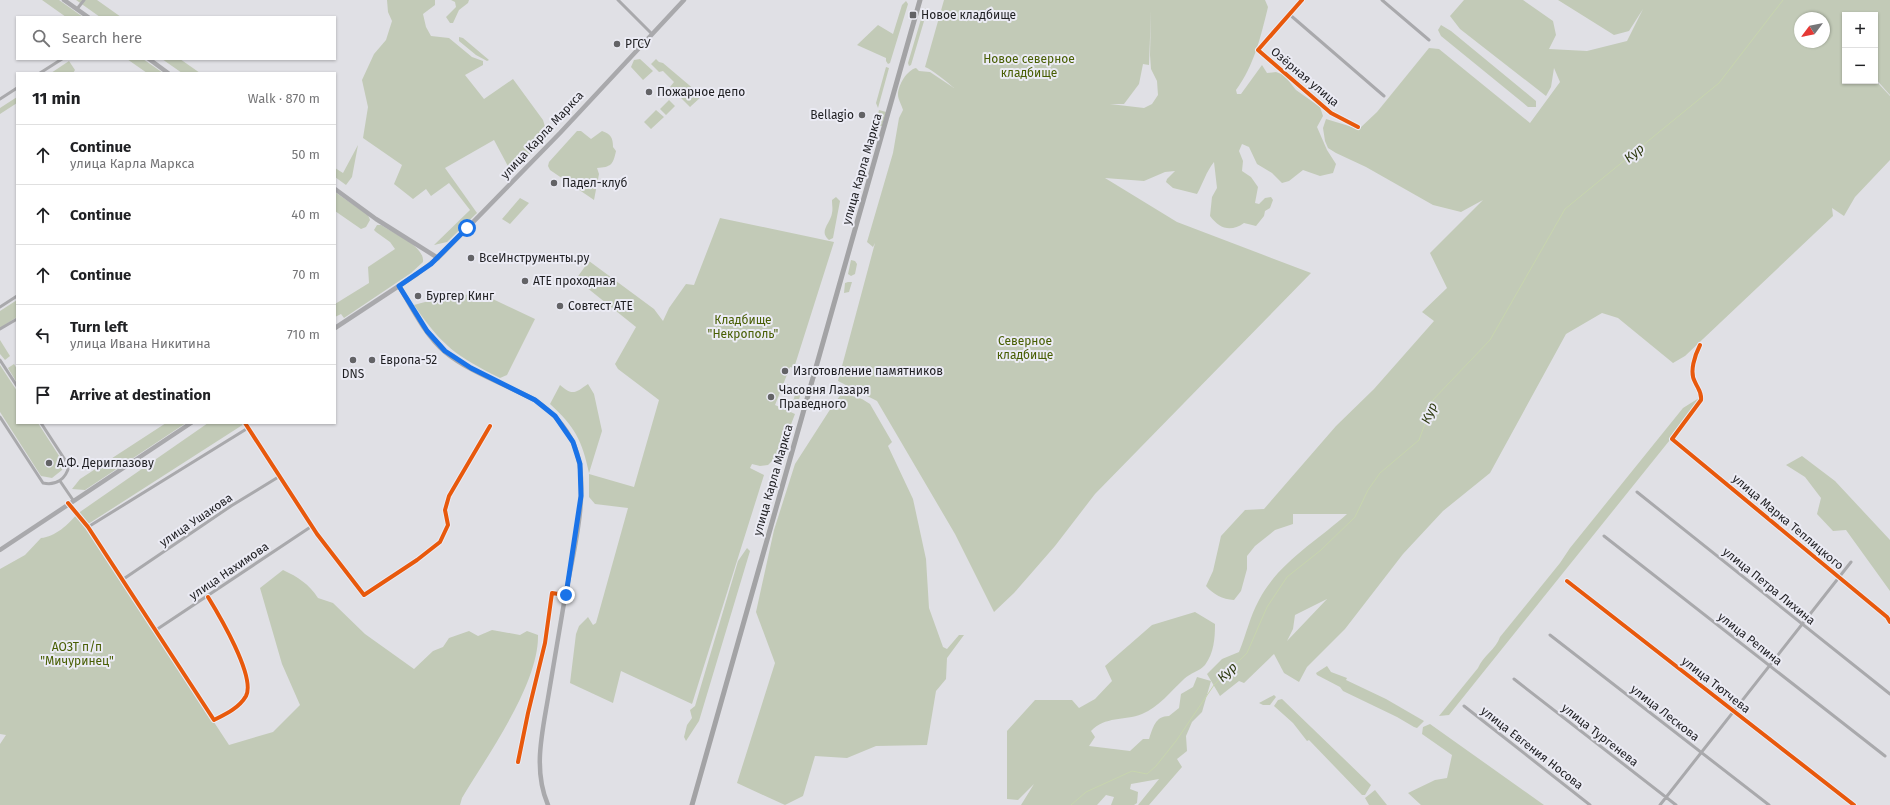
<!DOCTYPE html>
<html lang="en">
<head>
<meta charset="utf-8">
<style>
  body { margin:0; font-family:"Fira Sans",sans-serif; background:#f6f6f6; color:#202124 }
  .controls { position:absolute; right:12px; top:12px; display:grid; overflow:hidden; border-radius:0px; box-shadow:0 1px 3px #0004 }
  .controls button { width:36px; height:36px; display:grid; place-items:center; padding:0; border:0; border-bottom:1px solid #e0e0e0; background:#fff; color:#202124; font:20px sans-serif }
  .compass { position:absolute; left:1794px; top:12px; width:36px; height:36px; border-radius:50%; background:#fff; box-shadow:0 1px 3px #0004; rotate:238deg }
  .stop { position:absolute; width:12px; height:12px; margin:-9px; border:3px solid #1a73e8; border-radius:50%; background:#fff }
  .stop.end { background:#1a73e8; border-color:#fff; box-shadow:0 1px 4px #0008 }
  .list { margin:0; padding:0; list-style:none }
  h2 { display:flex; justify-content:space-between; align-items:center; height:52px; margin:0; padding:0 16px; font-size:17px }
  h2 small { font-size:13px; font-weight:400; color:#757577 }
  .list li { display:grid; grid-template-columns:26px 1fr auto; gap:12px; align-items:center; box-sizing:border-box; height:60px; padding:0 16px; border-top:1px solid #e0e0e0 }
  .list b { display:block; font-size:15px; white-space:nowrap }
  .list p { margin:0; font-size:13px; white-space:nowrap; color:#757577 }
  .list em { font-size:13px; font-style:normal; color:#757577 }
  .icon { flex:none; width:22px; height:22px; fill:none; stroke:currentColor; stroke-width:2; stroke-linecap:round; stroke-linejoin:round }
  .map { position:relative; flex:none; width:1890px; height:805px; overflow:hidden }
  .search { position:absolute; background:#fff; box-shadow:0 1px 3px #0004; left:16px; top:16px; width:320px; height:44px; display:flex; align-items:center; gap:10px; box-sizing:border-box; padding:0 14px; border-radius:0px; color:#757577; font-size:15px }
  .panel { position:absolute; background:#fff; box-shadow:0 1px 3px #0004; left:16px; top:72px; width:320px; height:352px; border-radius:0px }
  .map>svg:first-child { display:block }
</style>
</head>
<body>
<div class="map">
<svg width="1890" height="805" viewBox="0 0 1890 805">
  <rect width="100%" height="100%" fill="#e0e0e5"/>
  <path fill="#c2cab7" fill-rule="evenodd" d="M42,0H59L83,17H66Z
    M76,0H97L121,17H100Z
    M387,0H435V5L423,14L426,27L431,36L449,38L472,57L483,61V65L465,75L484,99L513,79L543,120L547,133L541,143L511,172L494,140L445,168L477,213L447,242L434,245L470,210L449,183L431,196L426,189L413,199L394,184L402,165L363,138L368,107L362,80L374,54L386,40L392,21L388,12Z
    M451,0H469L468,3L459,10L453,23H450L446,17L456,7L455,2Z
    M944,0H1265L1268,7C1261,36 1254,66 1236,90L1237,94H1241L1262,65L1267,73L1276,72L1284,75L1296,90L1320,107L1323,116L1317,127L1327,150L1336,164L1333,173L1320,176L1303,170L1289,181L1282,183L1272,173L1257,164L1249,147L1242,144L1239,151L1243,161L1242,171L1251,177L1258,187L1255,203L1259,204L1265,198L1271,197L1273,200L1270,208L1265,211L1264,216L1256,226L1244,223C1230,233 1219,228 1210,216L1212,197L1217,188L1214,162C1206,172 1203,183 1197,194L1173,188L1166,182L1167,179L1175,171L1165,172L1144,181L1105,178L1177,222L1311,273L1095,494L1055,546L1014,593L994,612L955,534L877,401L838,381L875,243L873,247L867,242L893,153L899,118L903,110C902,106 898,99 898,95C898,85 907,70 916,68L919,71L930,72L954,88C947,82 933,70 925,67ZM1151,10L1150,55L1151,69L1157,81L1158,95L1152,104L1144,108L1110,104H1124L1139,84L1143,64L1149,65Z
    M1464,0H1523L1553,21L1556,35L1549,49L1587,51L1627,41L1643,9L1629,31L1614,35L1558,0H1890V95L1875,78V15H1845V81L1875,80L1890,96V160L1855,197L1844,216L1832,208L1833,216L1685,356L1673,363L1618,318L1602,313L1566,334L1490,473L1443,511L1403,554L1345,629L1307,667L1299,682L1284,673L1274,654L1244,683L1239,681L1220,696L1207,674L1222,659L1239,652C1246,635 1250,616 1259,600C1278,563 1317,541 1347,514H1293V524L1275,530L1255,546L1247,556V569L1241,591L1234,600C1222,599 1214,595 1206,586L1213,571L1221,536L1245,510L1264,509L1336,426L1374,389L1434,321L1422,312L1447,288L1430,253L1483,200L1461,212L1433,205L1366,167L1336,153L1328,148L1325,141L1323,128L1326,119L1359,129L1377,112L1429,48L1439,49L1530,123L1560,82L1554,68L1551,87L1546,96L1460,29L1450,16ZM1800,18H1824V42H1800ZM1327,599L1287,641L1293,629L1295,615Z
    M906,1L908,4L890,63L888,64L886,61V58L857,45L878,25L893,34L902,5Z
    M926,8L927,11L911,65L909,66L908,63L924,9Z
    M1441,25L1451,31L1536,101V107H1528L1441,36L1438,30Z
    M459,37L463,38L489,60L487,61L476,55L459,41Z
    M127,59H143L163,73H147Z
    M162,59H180L200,73H182Z
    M640,59L653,71L643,80L631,67L634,60Z
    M656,59L659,62L663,63L702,96L690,107L670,87L674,82L663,71L659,72L651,64Z
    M69,61L75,70L73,73H51Z
    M886,67L889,68L878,108L876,103Z
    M17,97V103L0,114V108Z
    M669,100L675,106L666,115L660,109Z
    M656,110L664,117L651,129L644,122Z
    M879,110L886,112L882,126H875Z
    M577,131H581L591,139L602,131C611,134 613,138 613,147L616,151C613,165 611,167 597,168L599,174L594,200L550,170L548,166L549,162Z
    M358,145L352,177L346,185L335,177V168L343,173Z
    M335,192L368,215L370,220L366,227L361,229L335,211Z
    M836,197L840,201L833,238L829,240C818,231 831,223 832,213C833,209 832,205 832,200Z
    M520,198L529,203L510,224L502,219Z
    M720,218L834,242L794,368L790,367L775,405L795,414L780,453L768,465L760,466L752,464L750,468L764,475L692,704L621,671L613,703L570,683L576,634L579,626L588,617L593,625L596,623L628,508L595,504L589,497V474L634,487L659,400L618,369L615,364L636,327L576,279L589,261L654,309L663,321L669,308L686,284L694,285Z
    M377,225H381C393,233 425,246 423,262L411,273L344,318L341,314L335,317V304L369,283L368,267L395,249L390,242L376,232L374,230Z
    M851,260L855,261L857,264L855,274L851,276L848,274Z
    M848,282H852L849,292L844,293L845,283Z
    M478,292L535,319L507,375L500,378C456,356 442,346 414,305C436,298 456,298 478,292Z
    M17,300V317L0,328V311Z
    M0,340L10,356L5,360L0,354Z
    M14,364L17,369V383L8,368Z
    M0,365L17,391V423H38L63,462L62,470L52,478L41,476L0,412Z
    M588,384L594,394L602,431L589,473C582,440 575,427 550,404L560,385C573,396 575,393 588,384Z
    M787,384L797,389L799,385L803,386L797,406L792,405L796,391L786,386Z
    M842,393L862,399L870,404L892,442L888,446L913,499L926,559L929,608L943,647L947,649L959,635H964L947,658L946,679L936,691L927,745L876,746L847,758L815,756L803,796L785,805L737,783L775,663L756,612L774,530L795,464L831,408Z
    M1699,398L1698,405L1477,680L1449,715L1439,716L1478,668C1483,656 1496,649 1500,637L1560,563L1570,548L1683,408Z
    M166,423H186L85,490L72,489L80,479Z
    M208,423L244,424L85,526L229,745L273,732L300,705L282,664L260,588L283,570C298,577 309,584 318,598L333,603L365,634L414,669L433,651L443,647L449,638L469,631L478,636L492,630L520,635L527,631L538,635C539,684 487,756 462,798L460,805H0V744L6,735L0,734V569L25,555L41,538C55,537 69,524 77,514Z
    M1802,456L1835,481L1890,540V591L1846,530L1833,531L1817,514L1821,498L1805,477L1786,465Z
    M747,548L750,551L699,721L686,741L684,737L687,725L692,718L690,710L695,706L738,561Z
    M1195,612L1215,624C1215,638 1214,653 1205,665C1200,671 1190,673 1184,679C1171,691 1159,707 1142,714C1124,721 1105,716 1091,731L1095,737L1089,746L1130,751L1143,739H1149C1153,728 1155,716 1169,716L1179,708L1181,694L1193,687L1197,677L1211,681L1202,712L1192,722L1186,736L1187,751L1177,759L1182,767L1149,805H1138L1159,779L1131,784L1130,789L1138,792L1137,803L1134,805H1111L1114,797L1106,795L1097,805H1021L1034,784L1018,800L1007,799V731L1035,700H1072L1079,708L1095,699L1112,681L1105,666L1152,625Z
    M1327,666L1331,672L1347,678L1346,680L1386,699L1424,721L1417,728L1414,727L1397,717L1343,691L1340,687L1317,675L1316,673Z
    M1274,695L1276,697L1270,705H1263L1259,703Z
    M1282,699L1371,785L1365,795H1362L1309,740L1307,741L1293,723L1274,706L1278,700Z
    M1430,724L1544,805H1421L1408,793L1435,780L1447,778L1452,755L1422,734L1423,727Z
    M1375,790L1387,805H1369L1365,798Z"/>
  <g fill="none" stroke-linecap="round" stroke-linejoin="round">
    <path stroke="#c7d5ae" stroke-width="1" d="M1071,805L1086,792L1132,771L1147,774L1156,766L1176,741L1214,685L1247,653L1267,607L1287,577L1321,550L1355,517L1368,490L1380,473L1419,440L1426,421L1430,403L1490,340L1565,209L1719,83L1783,0"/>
    <path stroke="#a9a9ac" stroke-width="3" d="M618,0L652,34
      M1302,0L1258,50L1331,113L1358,127
      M1382,0L1429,40
      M77,9L84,0
      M1289,14L1384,96
      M40,73L62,59
      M0,99L17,88
      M0,307L17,296
      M0,329L17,319
      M1700,345C1695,355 1689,372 1695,382C1698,389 1702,392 1701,400L1672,439L1887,617L1890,622
      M0,360L17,386
      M0,417L43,483C56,486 66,479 69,466L41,423
      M245,423L317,534L364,595L417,560L440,542L448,525L445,510L449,496L490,426
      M60,481L73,500
      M1637,492L1890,694
      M69,504L88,527L214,720C226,714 239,708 246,696C256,677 219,615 208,597
      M88,527L248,428
      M1604,536L1885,756
      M122,580L231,506L280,476
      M1567,581L1854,805
      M156,630L312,526
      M1550,635L1769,805
      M1514,679L1676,805
      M1464,706L1590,805
      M518,762L528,713L545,643L552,593L565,595
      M1660,805L1851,562"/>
    <path stroke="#a9a9ac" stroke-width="4.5" d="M64,0L88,17
      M149,59L168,73
      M335,189L376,219L438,258
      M399,286C412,308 425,335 445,352C469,372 507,385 535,400C554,413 570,430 577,453C589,494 573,555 565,597C559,631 554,664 548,698C542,734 533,770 548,805
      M335,328L417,274L438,258L560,133L684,0
      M0,550L191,423"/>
    <path stroke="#a3a3a5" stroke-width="5" d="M692,805L920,0"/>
    <defs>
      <path id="cycleway" d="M1302,0L1258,50L1331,113L1358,127
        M1700,345C1695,355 1689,372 1695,382C1698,389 1702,392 1701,400L1672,439L1887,617L1890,622
        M245,423L317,534L364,595L417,560L440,542L448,525L445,510L449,496L490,426
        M68,503L88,527L214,720C226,714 239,708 246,696C256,677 219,615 208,597
        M1567,581L1854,805
        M518,762L528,713L545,643L552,593L565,595"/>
    </defs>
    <use href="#cycleway" stroke="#ebebf4" stroke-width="6"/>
    <use href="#cycleway" stroke="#e8590c" stroke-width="4"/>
  </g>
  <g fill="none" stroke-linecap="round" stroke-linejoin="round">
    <path stroke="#1a73e8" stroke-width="5" d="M467,228L431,264L399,286L427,331L445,351L471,368L535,400L555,416L573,442L580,464L581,496L566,595"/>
  </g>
  <g fill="#636366" stroke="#ebebf4" stroke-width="1.5">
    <rect x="909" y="11" width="8" height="8" rx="2"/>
    <circle cx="617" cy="44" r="4"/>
    <circle cx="649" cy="92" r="4"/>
    <circle cx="862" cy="115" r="4"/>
    <circle cx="554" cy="183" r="4"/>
    <circle cx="471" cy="258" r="4"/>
    <circle cx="525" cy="281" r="4"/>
    <circle cx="418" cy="296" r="4"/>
    <circle cx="560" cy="306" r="4"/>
    <circle cx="353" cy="360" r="4"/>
    <circle cx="372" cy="360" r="4"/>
    <circle cx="785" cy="371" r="4"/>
    <circle cx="771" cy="397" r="4"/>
    <circle cx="49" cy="463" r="4"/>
  </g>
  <g text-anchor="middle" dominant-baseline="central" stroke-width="4" stroke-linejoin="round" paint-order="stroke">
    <g font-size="12" fill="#1f1f22" stroke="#ebebf4" text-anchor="start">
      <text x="921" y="15">Новое кладбище</text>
      <text x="625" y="44">РГСУ</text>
      <text x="657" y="92">Пожарное депо</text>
      <text x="854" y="115" text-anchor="end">Bellagio</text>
      <text x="562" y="183">Падел-клуб</text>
      <text x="479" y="258">ВсеИнструменты.ру</text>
      <text x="533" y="281">АТЕ проходная</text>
      <text x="426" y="296">Бургер Кинг</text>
      <text x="568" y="306">Совтест АТЕ</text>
      <text x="380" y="360">Европа-52</text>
      <text x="793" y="371">Изготовление памятников</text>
      <text x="353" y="374" text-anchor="middle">DNS</text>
      <text x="779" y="390">Часовня Лазаря<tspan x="779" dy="14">Праведного</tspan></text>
      <text x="57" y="463">А.Ф. Дериглазову</text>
    </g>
    <g font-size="12" fill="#485e03" stroke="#ebebf4">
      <text x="1029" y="59">Новое северное<tspan x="1029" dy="14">кладбище</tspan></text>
      <text x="743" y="320">Кладбище<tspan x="743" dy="14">"Некрополь"</tspan></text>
      <text x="1025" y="341">Северное<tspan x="1025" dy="14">кладбище</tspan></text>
      <text x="77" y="647">АОЗТ п/п<tspan x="77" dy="14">"Мичуринец"</tspan></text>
    </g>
    <g font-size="12" fill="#1f1f22" stroke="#ebebf4">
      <text transform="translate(1305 77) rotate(40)">Озёрная улица</text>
      <text transform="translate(542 135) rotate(-47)">улица Карла Маркса</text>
      <text transform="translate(862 169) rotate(-74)">улица Карла Маркса</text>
      <text transform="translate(773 480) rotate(-74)">улица Карла Маркса</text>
      <text transform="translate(196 520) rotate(-34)">улица Ушакова</text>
      <text transform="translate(1788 522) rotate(40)">улица Марка Теплицкого</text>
      <text transform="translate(229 571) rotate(-34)">улица Нахимова</text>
      <text transform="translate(1769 586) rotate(39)">улица Петра Лихина</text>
      <text transform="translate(1750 639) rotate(38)">улица Репина</text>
      <text transform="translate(1716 685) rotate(38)">улица Тютчева</text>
      <text transform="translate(1665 713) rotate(38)">улица Лескова</text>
      <text transform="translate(1600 735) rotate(38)">улица Тургенева</text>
      <text transform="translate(1532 748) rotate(38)">улица Евгения Носова</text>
    </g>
    <g font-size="13" font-style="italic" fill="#2d390f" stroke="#ebebf4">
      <text transform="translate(1634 153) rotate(-39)">Кур</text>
      <text transform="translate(1429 413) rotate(-67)">Кур</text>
      <text transform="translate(1227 672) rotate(-44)">Кур</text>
    </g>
  </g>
</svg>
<div class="controls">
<button>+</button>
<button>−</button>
</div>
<svg class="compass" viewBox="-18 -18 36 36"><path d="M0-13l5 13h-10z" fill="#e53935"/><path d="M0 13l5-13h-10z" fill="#757577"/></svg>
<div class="stop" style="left:467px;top:228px"></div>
<div class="stop end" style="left:566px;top:595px"></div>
<div class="search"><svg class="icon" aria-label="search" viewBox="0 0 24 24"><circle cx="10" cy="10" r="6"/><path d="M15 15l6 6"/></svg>Search here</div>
<section class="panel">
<h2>11 min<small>Walk · 870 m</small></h2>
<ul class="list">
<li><svg class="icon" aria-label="ahead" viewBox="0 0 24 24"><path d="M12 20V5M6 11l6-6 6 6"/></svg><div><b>Continue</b><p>улица Карла Маркса</p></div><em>50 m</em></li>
<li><svg class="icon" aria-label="ahead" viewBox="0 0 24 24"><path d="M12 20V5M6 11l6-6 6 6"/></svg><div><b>Continue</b></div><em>40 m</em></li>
<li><svg class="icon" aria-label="ahead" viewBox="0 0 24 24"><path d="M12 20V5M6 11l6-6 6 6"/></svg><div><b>Continue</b></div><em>70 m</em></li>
<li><svg class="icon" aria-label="left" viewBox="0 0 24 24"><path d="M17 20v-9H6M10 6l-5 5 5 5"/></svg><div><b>Turn left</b><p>улица Ивана Никитина</p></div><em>710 m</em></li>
<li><svg class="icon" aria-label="arrive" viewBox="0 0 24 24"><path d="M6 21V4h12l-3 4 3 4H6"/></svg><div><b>Arrive at destination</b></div></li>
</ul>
</section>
</div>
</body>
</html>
